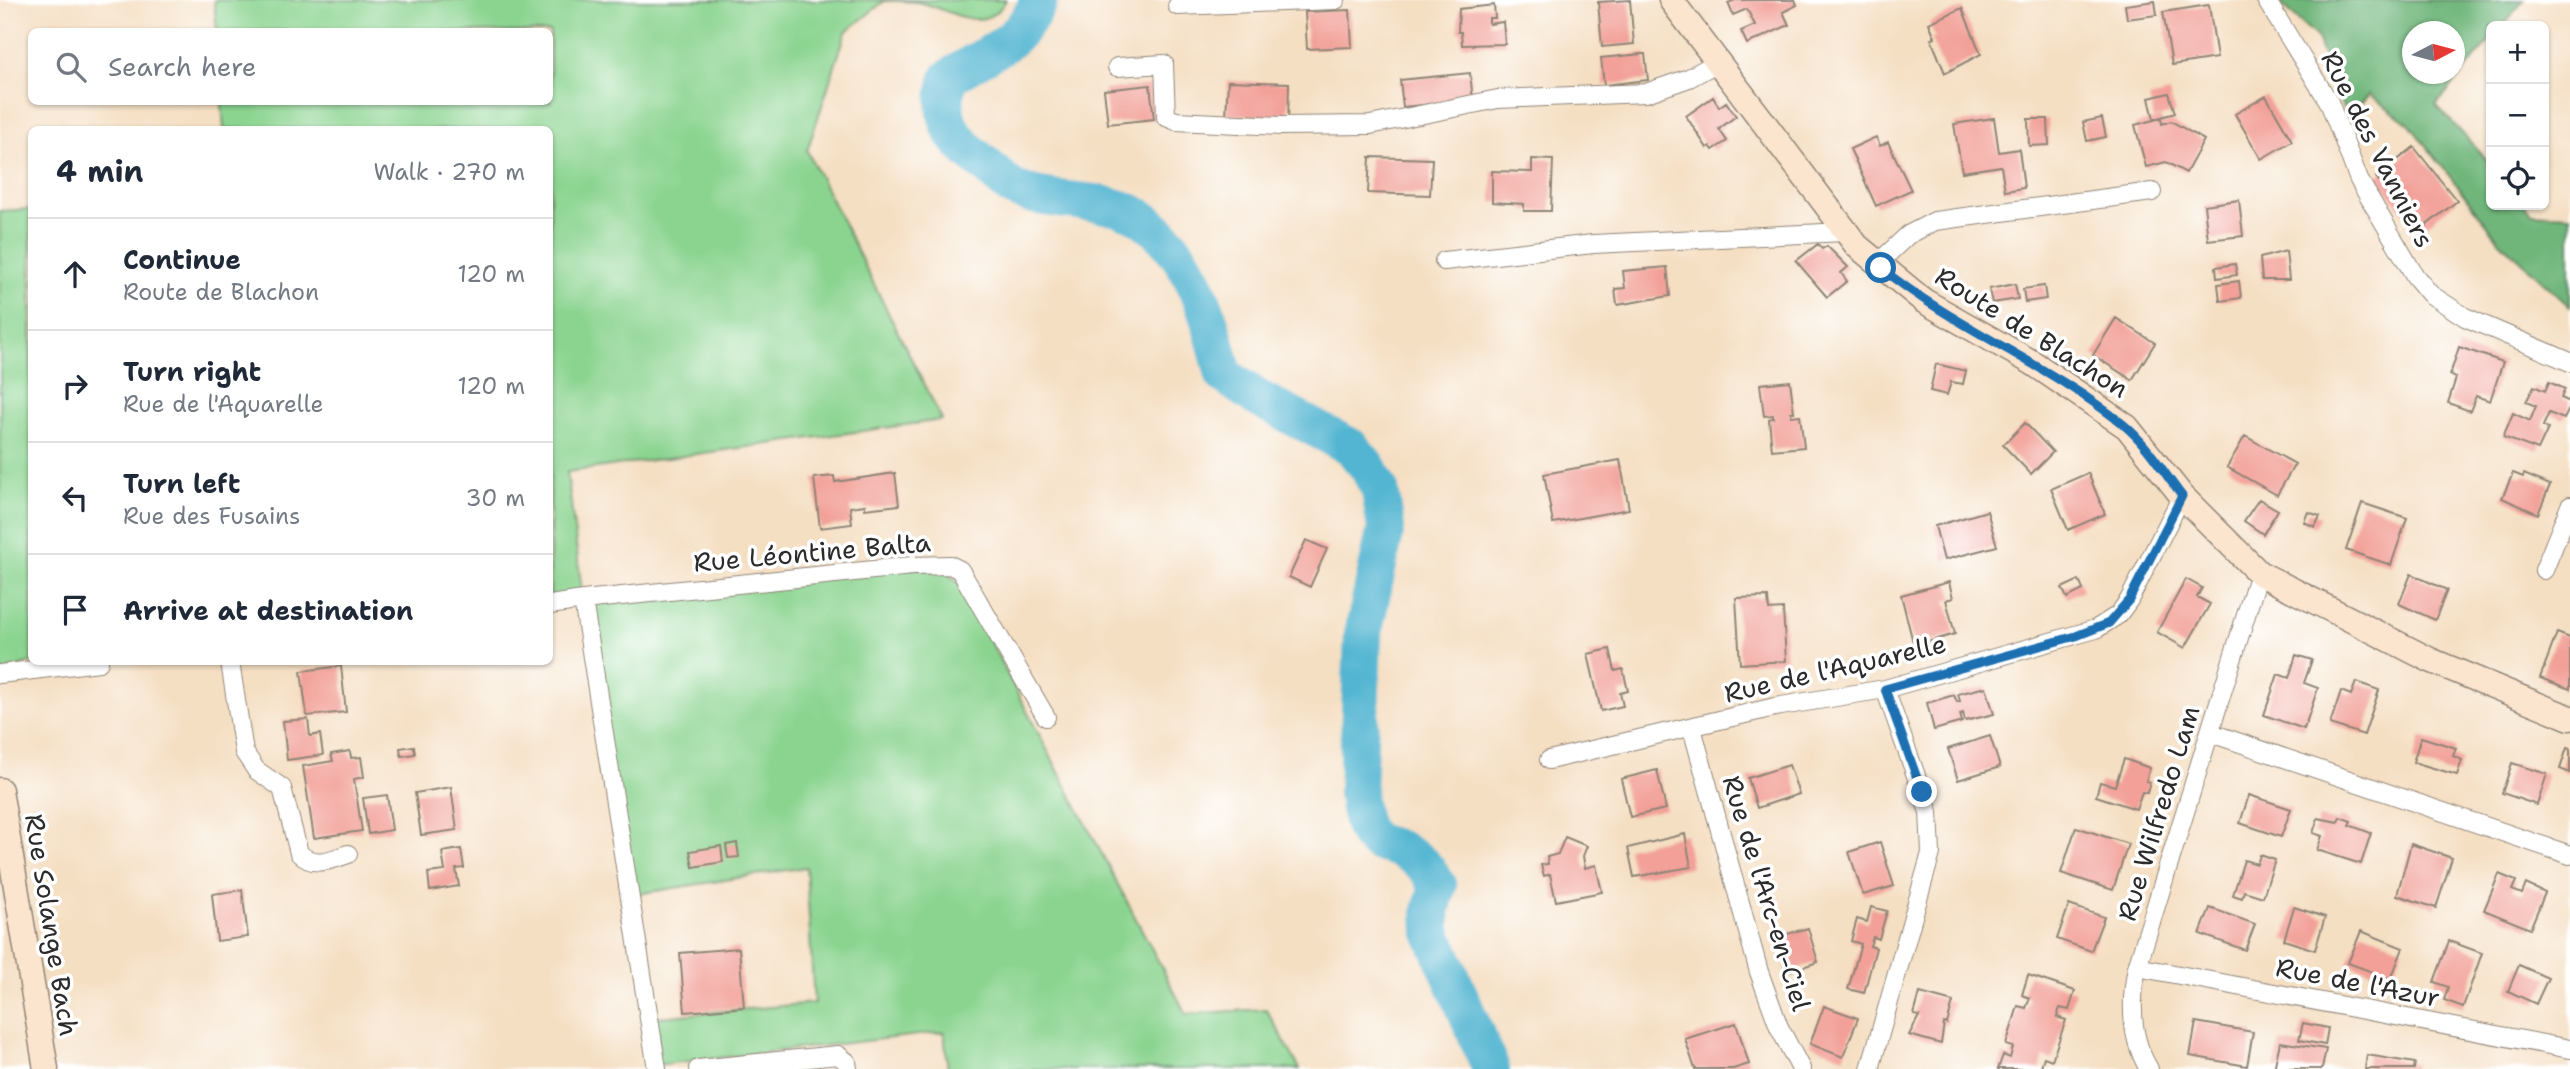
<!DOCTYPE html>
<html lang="en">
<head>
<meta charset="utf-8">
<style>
  body { margin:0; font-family:"Shantell Sans",sans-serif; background:#f6f6f7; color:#1f2937 }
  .controls { position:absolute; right:21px; top:21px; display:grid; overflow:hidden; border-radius:10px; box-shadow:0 2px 5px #0004 }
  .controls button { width:63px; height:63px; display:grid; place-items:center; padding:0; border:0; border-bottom:2px solid #e0e1e3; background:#fff; color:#1f2937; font:35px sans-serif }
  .compass { position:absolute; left:2402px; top:21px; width:63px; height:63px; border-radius:50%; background:#fff; box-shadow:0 2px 5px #0004; rotate:84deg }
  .stop { position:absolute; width:21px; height:21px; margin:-16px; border:5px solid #1f6fb2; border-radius:50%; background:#fff }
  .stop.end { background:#1f6fb2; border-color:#fff; box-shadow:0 2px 7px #0008 }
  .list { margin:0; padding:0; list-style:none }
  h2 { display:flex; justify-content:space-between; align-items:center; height:91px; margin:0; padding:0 28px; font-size:30px }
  h2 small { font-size:23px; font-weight:400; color:#747a83 }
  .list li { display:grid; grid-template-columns:46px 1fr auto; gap:21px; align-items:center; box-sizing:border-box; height:112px; padding:0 28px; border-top:2px solid #e0e1e3 }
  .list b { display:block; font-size:26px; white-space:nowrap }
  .list p { margin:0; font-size:23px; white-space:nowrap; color:#747a83 }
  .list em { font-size:23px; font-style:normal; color:#747a83 }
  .icon { flex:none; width:38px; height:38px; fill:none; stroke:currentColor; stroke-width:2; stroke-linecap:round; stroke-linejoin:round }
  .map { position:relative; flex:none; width:2570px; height:1069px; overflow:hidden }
  .search { position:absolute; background:#fff; box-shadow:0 2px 5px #0004; left:28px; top:28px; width:525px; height:77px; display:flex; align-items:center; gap:18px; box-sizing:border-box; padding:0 24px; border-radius:10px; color:#747a83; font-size:26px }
  .panel { position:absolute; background:#fff; box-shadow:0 2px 5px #0004; left:28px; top:126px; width:525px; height:539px; border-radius:10px }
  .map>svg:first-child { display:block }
</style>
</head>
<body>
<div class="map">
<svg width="2570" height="1069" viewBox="0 0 2570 1069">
  <rect width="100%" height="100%" fill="#fff"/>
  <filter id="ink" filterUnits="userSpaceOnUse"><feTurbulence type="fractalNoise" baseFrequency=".0143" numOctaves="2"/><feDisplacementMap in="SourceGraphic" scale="14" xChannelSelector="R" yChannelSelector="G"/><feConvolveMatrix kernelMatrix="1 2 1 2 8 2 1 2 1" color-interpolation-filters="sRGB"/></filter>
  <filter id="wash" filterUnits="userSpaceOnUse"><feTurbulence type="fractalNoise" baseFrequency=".00686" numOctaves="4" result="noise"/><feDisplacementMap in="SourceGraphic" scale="28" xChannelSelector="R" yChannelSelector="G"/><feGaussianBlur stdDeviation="1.57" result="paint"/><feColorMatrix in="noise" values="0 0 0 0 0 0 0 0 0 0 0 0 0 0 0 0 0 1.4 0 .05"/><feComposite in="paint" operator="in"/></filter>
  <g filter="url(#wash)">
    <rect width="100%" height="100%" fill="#f5dfc3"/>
    <path fill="#8bd490" stroke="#5b805e" stroke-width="2" d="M214,0H1006C984,37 951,10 922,3C910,0 896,1 884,1L846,32L807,151L942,420L567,472L583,600L912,566L946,573L960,584L1186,1014L1266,1009L1300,1069H948L944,1032L656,1065L649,1018L814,1003L806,867L630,895L583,601L550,605V130L224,129L222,102H550V32L217,31Z
      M31,209L32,662L0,674V211Z"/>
    <path fill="#70b67a" stroke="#4e7052" stroke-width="2" fill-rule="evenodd" d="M2276,0H2524L2502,26H2491V39L2436,105L2491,164V205H2524L2531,213L2570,215V307L2500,241L2409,124L2369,94L2347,119L2316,36ZM2412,32H2454V74H2412Z"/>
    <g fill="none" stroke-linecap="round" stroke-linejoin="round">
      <path stroke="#52b5d1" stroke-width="38" d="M1039,0C1018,48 987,51 949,78C937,123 954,140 988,167C996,174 1007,186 1017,190C1055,205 1113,196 1146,221C1195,258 1210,319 1224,375L1257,398L1351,447L1367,466L1380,490L1386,528L1363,634L1357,793C1365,864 1383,830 1421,863C1428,869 1433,878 1438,885L1431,911L1432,932L1491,1069"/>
    </g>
    <g id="blocks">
      <path fill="#f2a098" d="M1630,0L1634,44L1602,47L1598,2Z
        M1735,0H1795L1797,5L1783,12L1789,25L1747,44L1741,31L1755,25L1747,9L1733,15L1728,3Z
        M2155,1L2157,15L2127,19L2125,5Z
        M1494,5L1495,18H1489V24L1503,22L1505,44L1462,45L1461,32H1458L1459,9Z
        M2209,5L2217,58L2172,65L2163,12Z
        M1962,8L1981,54L1945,73L1931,39L1935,37L1929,23Z
        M1350,10L1352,47L1307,49L1305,12Z
        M1642,54H1645L1648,80L1604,85L1601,58Z
        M1470,73L1473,100L1403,107L1400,80Z
        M1228,81L1289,83L1288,124L1260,123L1261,116L1226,115Z
        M1150,85L1154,119L1108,124L1104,90Z
        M2169,93L2175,113L2154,119L2149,98Z
        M2266,96L2292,141L2261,159L2235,114Z
        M1713,97L1719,107L1726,102L1736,116L1719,129L1727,141L1713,150L1710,146L1707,148L1686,116Z
        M1994,118L1999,152L2019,149L2024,188L2005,191L2001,166L1962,172L1954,124Z
        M2102,118L2106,137L2087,141L2083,122Z
        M2161,118L2162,124L2171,121L2204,140L2186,173L2166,162L2146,167L2135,125Z
        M2028,119H2048L2049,145L2029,146Z
        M1876,137L1880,146L1888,142L1911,190L1876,206L1850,149Z
        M2414,147L2457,201L2419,231L2376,177Z
        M1370,157L1432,159L1430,195L1368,193Z
        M1532,159L1553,160L1551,211H1524V204L1492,202V171L1532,172Z
        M2239,200L2243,236L2208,240L2204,205Z
        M1818,244L1822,249L1827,246L1848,267L1841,273L1847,281L1827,297L1796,261Z
        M2286,251L2289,280H2262L2260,258Z
        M2235,264L2237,275L2217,278L2216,267Z
        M1667,267L1670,296L1617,305L1615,289L1625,288L1623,271Z
        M2239,281L2241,298L2220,301L2218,284Z
        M2015,284L2018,299L1992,303L1989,289Z
        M2044,286L2046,299L2025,302L2023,289Z
        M2116,318L2155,343L2132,380L2093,355Z
        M2459,347L2503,362L2490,401L2476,396L2470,411L2448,403L2456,378L2450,375Z
        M1936,364L1966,371L1963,384L1951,382L1947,395L1930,391Z
        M1790,381L1794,412H1791V416L1800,415L1804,447L1772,450L1769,419L1773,418V415L1764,416L1760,384Z
        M2549,382L2565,389L2561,398L2570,402V407L2564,419L2549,413L2543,426L2548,429L2538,450L2503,437L2513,413L2530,421L2536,406L2526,402L2534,386L2545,391Z
        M2025,423L2053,452L2031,474L2003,445Z
        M2245,436L2295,464L2277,495L2227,467Z
        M1620,460L1629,509L1553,523L1544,474Z
        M895,473L899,505L865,509V505L850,507L852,524L820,528L814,478L834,476L835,482Z
        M2088,473L2105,514L2068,530L2051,489Z
        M2513,473L2523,477L2524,474L2550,485L2538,514L2502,498Z
        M2259,499L2278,510L2263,534L2244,521Z
        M2362,503L2407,518L2391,565L2346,550Z
        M1987,511L1997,546L1944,560L1935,526Z
        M2308,512L2320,516L2315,527L2304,522Z
        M1306,540L1327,549L1310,587L1289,577Z
        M2411,574L2447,590L2435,620L2399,604Z
        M2186,579L2202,588L2197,597L2210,604L2185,648L2157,632Z
        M2079,580L2083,590L2067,598L2062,588Z
        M1949,582L1953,598L1946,600L1955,634L1914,646L1901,595Z
        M1768,597L1769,610L1783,609L1786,661L1740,664L1736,598Z
        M2557,633L2570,638V689L2540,678Z
        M1610,649L1615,671L1623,669L1628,691L1620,693L1623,706L1601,711L1588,654Z
        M2296,655L2312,660L2304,683L2318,688L2304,729L2264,715L2278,674L2289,678Z
        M341,666L346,712L307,716L301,671Z
        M2356,682L2379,690L2364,735L2330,724L2341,691L2351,695Z
        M1986,687L1994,714L1965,721L1963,713L1960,714L1962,722L1934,730L1927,703L1954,695L1957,702L1960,701L1958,694Z
        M308,719L310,736L320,734L323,755L287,760L283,721Z
        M1990,736L2000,767L1958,780L1948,749Z
        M2421,737L2456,748L2453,756L2462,760L2457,775L2413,762Z
        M414,746L415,754L401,756L400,748Z
        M2567,748L2570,749V773L2560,769Z
        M350,751L351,758L361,757L364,777L354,779L362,831L314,838L303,766L333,761L331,754Z
        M2124,759L2150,768L2146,781L2150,782L2147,793L2142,792L2136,809L2096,796L2100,782L2115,786Z
        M2512,763L2547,774L2537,805L2502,793Z
        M1789,765L1799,794L1757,808L1748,778Z
        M1657,770L1666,809L1630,817L1621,779Z
        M451,787L457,830L421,835L415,793Z
        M387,795L392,830L368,834L363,798Z
        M2249,795L2291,809L2281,837L2240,823Z
        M2340,817L2351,821L2349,825L2371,833L2361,864L2317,850L2322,836L2313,833L2318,818L2338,822Z
        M2076,827L2128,844L2113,890L2061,873Z
        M1685,834L1691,867L1634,877L1628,848Z
        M1565,837L1587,846L1583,856L1585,868L1596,865L1602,892L1556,901L1550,874L1544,876L1541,865L1548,864L1547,857L1558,854Z
        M1880,842L1894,886L1863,895L1849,852Z
        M737,843L739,857L728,858L726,845Z
        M2411,844L2452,858L2436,908L2397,895Z
        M721,846L723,862L693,867L690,851Z
        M461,849L464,868L456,869L459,886L430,891L428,873L445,871L442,852Z
        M2260,855L2275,860L2263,897L2244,891L2242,898L2233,895L2244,860L2257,864Z
        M2499,874L2516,881L2512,890L2522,894L2526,884L2545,893L2530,929L2484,910Z
        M242,890L248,937L217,941L212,894Z
        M2069,905L2104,917L2091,951L2057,939Z
        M1871,907L1887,911L1879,939L1873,937L1870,946L1876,948L1864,993L1848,989L1861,944L1851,941L1857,919L1867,922Z
        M2294,907L2325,917L2315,950L2284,940Z
        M2210,908L2255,924L2245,950L2200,934Z
        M1808,928L1818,962L1787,972L1777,937Z
        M2361,931L2403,948L2391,979L2348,963Z
        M2449,941L2482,953L2463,1007L2444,1000L2448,987L2434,982Z
        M739,948L744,1007L685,1012L680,953Z
        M2519,965L2548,978L2536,1004L2508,991Z
        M2028,975L2075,991L2069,1010L2060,1008L2057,1017L2066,1020L2052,1060L2044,1057L2040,1069H1998L2003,1055L2010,1058L2013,1047L2006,1045L2018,1006L2026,1008L2030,998L2022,995Z
        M1920,993L1953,1002L1947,1024L1944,1023L1941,1044L1909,1035L1919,1016L1914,1015Z
        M1824,1006L1858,1018L1843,1057L1810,1044Z
        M2196,1022L2253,1032L2247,1066L2190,1056Z
        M1736,1023L1749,1064L1733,1069H1695L1685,1039Z
        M2303,1023L2328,1028L2325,1045L2299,1040Z
        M2280,1042L2326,1049L2322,1069H2274Z
        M2367,1055L2415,1063L2414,1069H2365Z"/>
    </g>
  </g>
  <g filter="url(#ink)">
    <use href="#blocks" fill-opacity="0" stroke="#908577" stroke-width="2"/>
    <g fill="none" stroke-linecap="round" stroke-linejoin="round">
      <defs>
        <path id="street" d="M2266,0L2329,102L2359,180L2415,276L2430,294L2465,317L2570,362
          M1177,6L1336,0
          M1117,67L1164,64L1166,117L1176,121L1281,126L1370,125L1498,99L1646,93L1689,78L1718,62
          M1444,261L1593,244L1845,232
          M1877,264L1908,235L1935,221L2152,192
          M2544,570L2570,506
          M583,600L912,566L950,565L960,570L1046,717
          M550,605L583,600L657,1069
          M230,662L244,752L256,770L282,788L299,853C313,868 331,860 348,854
          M0,674L99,662
          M1692,728L1759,972L1779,1027L1801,1069
          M2211,733L2570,855
          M1549,760L1775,707L1885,689L2096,629L2118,615L2129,600L2182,496
          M2137,967L2570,1049
          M698,1069L838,1055L847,1062L848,1069
          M1870,1069L1931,853L1929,812L1885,689
          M2149,1069C2130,1038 2130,1002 2137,967L2259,573"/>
        <path id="secondary" d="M1671,0L1857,246L1924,301L2033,363L2127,427L2182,496L2259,573L2430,660L2570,718
          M0,790L46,1069"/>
      </defs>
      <use href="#street" stroke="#908577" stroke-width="20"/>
      <use href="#secondary" stroke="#908577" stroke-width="27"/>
      <use href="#street" stroke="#fff" stroke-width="18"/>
      <use href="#secondary" stroke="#fce5cf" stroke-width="24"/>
    </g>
  </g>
  <g fill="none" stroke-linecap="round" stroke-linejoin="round" filter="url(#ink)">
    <path stroke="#1f6fb2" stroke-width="9" d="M1881,268C1956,329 2049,364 2124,425C2147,444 2164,473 2182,496L2129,600L2109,623L2076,636L1885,689L1922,792"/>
  </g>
  <g text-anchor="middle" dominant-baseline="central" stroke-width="7" stroke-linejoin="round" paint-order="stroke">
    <g font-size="26" fill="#2b2b2b" stroke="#fff">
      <text transform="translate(2378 149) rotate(63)">Rue des Vanniers</text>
      <text transform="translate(2032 332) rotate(32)">Route de Blachon</text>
      <text transform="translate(812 552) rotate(-5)">Rue Léontine Balta</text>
      <text transform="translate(1835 668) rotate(-13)">Rue de l'Aquarelle</text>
      <text transform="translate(2158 813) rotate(-73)">Rue Wilfredo Lam</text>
      <text transform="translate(1767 893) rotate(73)">Rue de l'Arc-en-Ciel</text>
      <text transform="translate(52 925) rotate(81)">Rue Solange Bach</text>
      <text transform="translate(2358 982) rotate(11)">Rue de l'Azur</text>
    </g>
  </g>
</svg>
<div class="controls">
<button>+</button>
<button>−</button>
<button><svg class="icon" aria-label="locate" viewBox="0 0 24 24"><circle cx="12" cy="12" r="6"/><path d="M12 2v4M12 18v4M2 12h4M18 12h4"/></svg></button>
</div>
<svg class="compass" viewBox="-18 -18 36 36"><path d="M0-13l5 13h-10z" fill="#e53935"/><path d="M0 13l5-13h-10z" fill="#747a83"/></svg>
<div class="stop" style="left:1881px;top:268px"></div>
<div class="stop end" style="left:1922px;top:792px"></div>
<div class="search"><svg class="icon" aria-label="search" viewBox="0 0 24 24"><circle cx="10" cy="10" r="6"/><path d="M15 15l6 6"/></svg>Search here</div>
<section class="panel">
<h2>4 min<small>Walk · 270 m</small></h2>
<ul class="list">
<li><svg class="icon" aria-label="ahead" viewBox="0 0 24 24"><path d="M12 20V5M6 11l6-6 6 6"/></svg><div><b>Continue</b><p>Route de Blachon</p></div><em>120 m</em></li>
<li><svg class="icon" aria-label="right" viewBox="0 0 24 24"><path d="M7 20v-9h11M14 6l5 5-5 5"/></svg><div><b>Turn right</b><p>Rue de l'Aquarelle</p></div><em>120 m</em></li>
<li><svg class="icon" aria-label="left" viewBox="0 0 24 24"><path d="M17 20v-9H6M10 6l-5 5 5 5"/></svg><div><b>Turn left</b><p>Rue des Fusains</p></div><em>30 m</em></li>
<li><svg class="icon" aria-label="arrive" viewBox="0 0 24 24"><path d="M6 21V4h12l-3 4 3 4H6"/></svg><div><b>Arrive at destination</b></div></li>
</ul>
</section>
</div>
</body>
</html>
